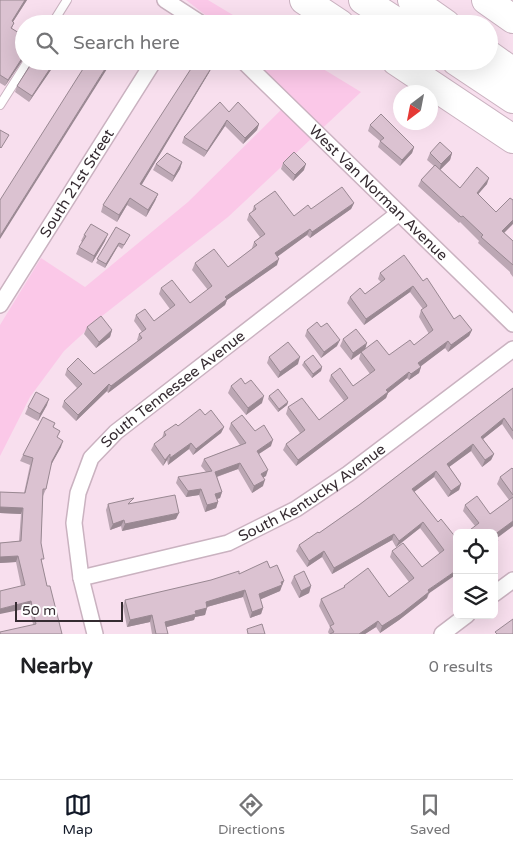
<!DOCTYPE html>
<html lang="en">
<head>
<meta charset="utf-8">
<style>
  body { margin:0; font-family:"Varela Round",sans-serif; background:#f6f6f6; color:#202124 }
  .controls { position:absolute; right:15px; bottom:15px; display:grid; overflow:hidden; border-radius:8px; box-shadow:0 5px 20px #0002 }
  .controls button { width:45px; height:45px; display:grid; place-items:center; padding:0; border:0; border-bottom:1px solid #e0e0e0; background:#fff; color:#202124; font:25px sans-serif }
  .compass { position:absolute; left:393px; top:85px; width:45px; height:45px; border-radius:50%; background:#fff; box-shadow:0 5px 20px #0002; rotate:212deg }
  .scale { position:absolute; left:15px; bottom:12px; width:108px; box-sizing:border-box; padding-left:5px; border:2px solid #352b31; border-top:0; font-size:14px; line-height:18px; white-space:nowrap; color:#352b31; -webkit-text-stroke:4px #fff; paint-order:stroke }
  .list { margin:0; padding:0; list-style:none }
  h2 { display:flex; justify-content:space-between; align-items:center; height:65px; margin:0; padding:0 20px; font-size:21px }
  h2 small { font-size:16px; font-weight:400; color:#757577 }
  .icon { flex:none; width:28px; height:28px; fill:none; stroke:currentColor; stroke-width:2; stroke-linecap:round; stroke-linejoin:round }
  .map { position:relative; flex:none; width:513px; height:634px; overflow:hidden }
  .search { position:absolute; background:#fff; box-shadow:0 5px 20px #0002; left:15px; right:15px; top:15px; height:55px; display:flex; align-items:center; gap:12px; box-sizing:border-box; padding:0 18px; border-radius:28px; color:#757577; font-size:19px }
  .sheet { height:145px; background:#fff }
  nav { display:flex; justify-content:space-around; align-items:center; box-sizing:border-box; height:70px; border-top:1px solid #e0e0e0; background:#fff; font-size:14px; color:#757577 }
  nav a { display:grid; justify-items:center; gap:2px }
  nav .on { color:#111827 }
  .map>svg:first-child { display:block }
</style>
</head>
<body>
<div class="map">
<svg width="513" height="634" viewBox="0 0 513 634">
  <rect width="100%" height="100%" fill="#f8dfee"/>
  <path fill="#fbc8e8" d="M186,0H208L248,24H217Z
    M255,61H310L361,92L228,217L102,316L64,351L30,397L0,456V325L41,258L85,287L188,202L292,99Z"/>
  <g fill="none" stroke-linecap="round" stroke-linejoin="round">
    <defs>
      <path id="lane" d="M52,24L67,0
        M0,105L28,61"/>
      <g id="street">
        <path d="M165,0L202,24"/>
        <path id="s1" d="M243,61L513,324"/>
        <path id="s2" d="M0,305L154,61"/>
        <path id="s3" d="M81,578L228,543L296,509L348,474L513,349"/>
        <path d="M494,594L513,580"/>
        <path id="s4" d="M95,634L81,578L74,523L78,493L91,458L116,432L399,213"/>
        <path d="M442,634L467,615"/>
      </g>
      <path id="highway" d="M304,0L340,24
        M363,0L400,24
        M412,0L446,24
        M486,0L513,19
        M489,55L513,72
        M396,61L513,139
        M456,61L513,99"/>
    </defs>
    <use href="#lane" stroke="#cab2c0" stroke-width="10"/>
    <use href="#street" stroke="#cab2c0" stroke-width="18"/>
    <use href="#highway" stroke="#cab2c0" stroke-width="30"/>
    <use href="#lane" stroke="#fff" stroke-width="8"/>
    <use href="#street" stroke="#fff" stroke-width="15"/>
    <use href="#highway" stroke="#fff" stroke-width="28"/>
  </g>
  <path fill="#bca7b4" d="M0,0H27L13,22L14,23L12,28L24,58L5,86L0,83Z
    M32,61H57L29,102L15,92L17,86Z
    M210,71L141,185L158,194L155,201L146,217L127,205L117,222L101,212L103,205Z
    M229,112L259,124L257,130L243,144L225,126L204,157L182,143L184,137Z
    M370,125L414,147L412,153L400,166L378,147L380,141L368,131Z
    M430,153H452L450,160L440,170L460,188L487,184L478,194L504,233L513,241V277L510,273V272L478,243L479,241L460,222L459,223L418,186L421,180L434,166L427,160Z
    M182,162L180,169L172,182L153,170L156,164Z
    M283,163L304,170L293,181L281,169Z
    M354,203L351,209L310,238L307,235L277,256V265L227,300L225,305L108,393L107,391L76,421L62,407L64,401L77,388L65,375L67,369L94,374L138,341L137,340L139,334L142,332L134,321L136,315L154,321L170,309L159,294L161,288L190,303L208,290L192,270L195,263L228,267L252,249V248L254,242L260,237L247,220L249,214L252,212L254,206L294,216L311,209Z
    M116,227L128,239L122,249L118,246L105,268L96,263Z
    M84,235L105,241L92,263L76,254L79,247L82,242L81,241Z
    M380,273L423,281L454,319L472,330L469,336L448,352L445,348L420,366L421,367L419,373L409,380L407,378L388,393L386,398L296,466L283,450L286,444L300,433L286,414L288,407L319,420L344,401L329,381L331,375L353,386L370,374L359,359L361,352L389,355L414,345L429,334L419,317L421,310L423,309L410,292L364,325L347,303L350,297L365,294L381,282L378,279Z
    M87,327L112,330L110,337L96,348L84,334Z
    M321,327L337,346L321,358L305,336L307,330Z
    M343,339L367,343L351,360L340,346Z
    M269,357L298,364L278,378L267,363Z
    M304,362L322,367L321,371L312,378L302,365Z
    M245,384L262,403L246,415L228,393L231,386Z
    M513,388V440L502,424L483,439L494,454L491,460L482,467L471,451L449,467L461,484L459,490L448,497L434,477L414,492L438,522L457,539L427,598L399,620L380,633L376,627L365,634H329L328,632L330,627L319,606L321,599L343,589L344,586L389,597L409,582L390,557L392,551L422,567L440,554L420,528L396,547L392,540L332,574L322,557L307,567L296,551L299,545L319,533L359,505Z
    M269,396L288,402L287,405L278,412L268,399Z
    M47,405L38,421L25,414L28,407Z
    M205,415L224,427L221,433L193,455L189,449L168,465L167,460L163,466L151,450L154,444L162,438L164,432Z
    M55,423L53,428L61,447L51,464L46,489L43,496L41,543L42,564L47,586L62,634L33,624L29,608L21,586L16,562L0,563V543L19,541L21,514L0,513V492L24,493L30,465L20,461L23,455Z
    M231,423L255,431L271,446L259,454L266,476L263,477V486L252,493L238,469L217,477L222,492L220,498L217,499L218,502L216,508L205,512L199,495L186,497L176,483L178,477L206,472L201,466L204,459L240,445L229,429Z
    M513,469V526L496,539L498,541L496,547L475,526L463,511L465,505L490,514L509,500L497,484L500,477Z
    M108,504H132L176,519L122,531L121,526L110,530L106,510Z
    M270,568L281,587L280,591L260,599L263,608L261,614L250,618L243,597L207,607L205,615L195,617L194,620L166,627L168,634H152L150,622L127,627L123,606L125,600L239,574Z
    M294,576L311,586L309,593L299,598L291,583Z"/>
  <path fill="#998892" d="M25,0H27L9,28L12,21Z
    M24,55V58L5,86L8,80Z
    M55,61H57L29,102L32,96Z
    M110,61H112L0,239V236Z
    M213,65L210,71L138,191L140,184Z
    M227,120L225,126L204,157L207,151Z
    M259,124L257,130L243,144L245,138Z
    M414,147L412,153L400,166L402,160Z
    M452,153L450,160L439,171L441,164Z
    M182,162L180,169L172,182L174,176Z
    M306,164L304,170L293,181L295,175Z
    M489,178L487,184L474,199L477,193Z
    M158,194L155,201L146,217L148,210Z
    M130,198L127,205L117,222L119,215Z
    M354,203L351,209L310,238L312,232Z
    M513,220V224L500,237L502,231Z
    M310,229L307,235L273,260L275,253Z
    M108,234L105,241L92,263L94,256Z
    M119,243L118,246L105,268L106,264Z
    M279,259L277,265L227,300L225,305L108,393L111,386L225,297Z
    M413,286L410,292L364,325L366,319Z
    M112,330L110,337L96,348L99,342Z
    M472,330L469,336L448,352L451,345Z
    M340,340L337,346L321,358L324,352Z
    M448,341L445,348L416,370L418,363Z
    M367,343L365,350L351,360L353,353Z
    M300,357L298,364L278,378L280,372Z
    M322,367L321,371L312,378L313,374Z
    M421,367L419,373L409,380L411,374Z
    M409,372L407,378L388,393L386,398L296,466L298,460Z
    M109,384L107,391L76,421L78,415Z
    M264,396L262,403L246,415L248,408Z
    M49,399L47,405L38,421L40,414Z
    M288,402L287,405L278,412L279,409Z
    M504,418L502,424L478,443L481,437Z
    M224,427L221,433L193,455L196,449Z
    M273,440L271,446L254,457L257,451Z
    M63,441L61,447L50,467L52,461Z
    M191,443L189,449L168,465L170,458Z
    M473,444L471,451L445,470L447,464Z
    M170,454L167,460L163,466L165,460Z
    M494,454L491,460L482,467L485,460Z
    M240,463L238,469L213,478L215,472Z
    M268,470L266,476L259,480L261,474Z
    M436,471L434,477L410,495L412,489Z
    M265,480L263,486L252,493L254,486Z
    M461,484L459,490L448,497L451,491Z
    M201,489L199,495L186,497L188,491Z
    M222,492L220,498L213,500L215,494Z
    M218,502L216,508L205,512L207,505Z
    M0,507L23,508L21,514L0,513Z
    M179,513L176,519L122,531L125,524Z
    M124,520L121,526L110,530L113,524Z
    M513,521V526L494,540V535Z
    M423,522L420,528L396,547L399,541Z
    M394,534L392,540L332,574L334,568Z
    M498,541L496,547L494,548V543Z
    M324,551L322,557L307,567L309,561Z
    M18,556L16,562L0,563V557Z
    M457,570V574L428,594L427,598L399,620L380,633L382,626L428,590Z
    M284,581L280,591L257,601L259,594Z
    M311,586L309,593L299,598L301,591Z
    M245,590L243,597L203,608L206,602Z
    M31,601L29,608L0,614V609Z
    M207,608L205,615L195,617L194,620L163,628L165,622L195,611Z
    M263,608L261,614L250,618L252,612Z
    M152,615L150,622L127,627L130,620Z
    M378,621L376,627L365,634H359Z"/>
  <path fill="#dbc2d1" stroke="#998892" d="M0,0H25L12,21L14,23L11,28L24,36V55L8,80L0,75Z
    M64,20L69,24H62Z
    M33,61H55L32,96L17,86Z
    M88,61H110L0,236V200Z
    M196,61H207L213,65L140,184L158,194L148,210L130,198L119,215L103,205Z
    M220,102L229,112L238,102L259,124L245,138L227,120L207,151L184,137Z
    M381,114L414,147L402,160L380,141L384,138L370,125Z
    M0,130L9,135L1,148L0,147Z
    M440,142L452,153L441,164L430,153Z
    M294,152L306,164L295,175L283,163Z
    M167,153L182,162L174,176L156,164Z
    M435,165L460,188L477,167L489,178L477,193L496,212L510,198L513,200V220L502,231L513,241V265L481,237L483,235L463,216L461,217L421,180Z
    M342,187L354,203L312,232L310,229L275,253L279,259L225,297L227,299L111,386L109,384L78,415L64,401L82,384L67,369L78,358L94,374L142,338L139,334L146,329L136,315L145,309L154,321L175,305L161,288L172,280L190,303L212,286L195,263L214,249L228,267L257,245L254,242L265,234L249,214L256,209L254,206L275,191L294,216L308,205L311,209Z
    M91,224L108,234L94,256L79,247L86,236L84,235Z
    M116,227L130,235L124,245L119,243L106,264L97,259Z
    M404,255L423,281L427,278L454,319L460,315L472,330L451,345L448,341L418,363L421,367L411,374L409,372L386,390L388,392L298,460L286,444L305,430L288,407L302,398L319,420L348,398L331,375L340,368L353,386L375,370L361,352L377,340L389,355L410,340L414,345L433,330L421,310L427,306L426,304L413,286L366,319L350,297L360,288L365,294L385,279L380,273Z
    M101,316L112,330L99,342L87,327Z
    M317,322L321,327L327,323L340,340L324,352L307,330Z
    M356,329L367,343L353,353L343,339Z
    M288,342L300,357L280,372L269,357Z
    M313,355L322,367L313,374L304,362Z
    M241,378L245,384L251,380L264,396L248,408L231,386Z
    M513,388V431L504,418L481,437L494,454L485,460L473,444L447,464L461,484L451,491L436,471L412,489L438,522L441,519L457,539V570L428,590L429,592L401,614L382,626L378,621L359,634H330L334,632L330,626L334,624L321,599L345,587L344,586L368,568L389,597L414,578L392,551L403,543L422,567L444,550L423,522L399,541L394,534L334,568L324,551L309,561L299,545L318,532L319,533L359,505Z
    M278,389L288,402L279,409L269,396Z
    M36,392L49,399L40,414L28,407Z
    M200,409L205,415L211,410L224,427L196,449L191,443L170,458V454L165,460L154,444L166,435L164,432L176,424L178,426Z
    M242,415L255,431L264,425L273,440L257,451L268,470L261,474L265,480L254,486L240,463L215,472L222,492L215,494L218,502L207,505L201,489L188,491L178,477L212,471L204,459L246,443L231,423Z
    M43,417L55,423L53,427L60,431L57,437L63,441L52,461L46,489H43L41,543L44,559H41L47,586H50L62,634H0V632L36,624L31,601L0,609V591L25,585L18,556L0,557V543L21,541L23,508L0,507V492L25,493L33,458L23,455Z
    M512,468L513,469V495L500,477Z
    M175,495L179,513L125,524L124,520L113,524L108,504L134,498L128,504Z
    M477,496L490,514L513,497V521L494,535V533H466L479,523L465,505Z
    M494,536L498,541L494,543Z
    M267,561L270,568L277,565L284,581L281,582L282,585L259,594L263,608L252,612L245,590L206,602L207,608L195,611L196,614L165,622L168,634H156L152,615L130,620L125,600L211,580L239,571V574Z
    M304,571L311,586L301,591L294,576Z
    M513,619V634H497L495,632Z
    M262,624L265,634H248L247,629Z"/>
  <g text-anchor="middle" dominant-baseline="central" stroke-width="4" stroke-linejoin="round" paint-order="stroke">
    <g font-size="15" fill="#352b31" stroke="#fff">
      <text stroke="none"><textPath href="#s2" startOffset="144">South 21st Street</textPath></text>
      <text stroke="none"><textPath href="#s1" startOffset="189">West Van Norman Avenue</textPath></text>
      <text stroke="none"><textPath href="#s4" startOffset="288">South Tennessee Avenue</textPath></text>
      <text stroke="none"><textPath href="#s3" startOffset="249">South Kentucky Avenue</textPath></text>
    </g>
  </g>
</svg>
<div class="controls">
<button><svg class="icon" aria-label="locate" viewBox="0 0 24 24"><circle cx="12" cy="12" r="6"/><path d="M12 2v4M12 18v4M2 12h4M18 12h4"/></svg></button>
<button><svg class="icon" aria-label="layers" viewBox="0 0 24 24"><path d="M12 4l9 5-9 5-9-5zM3 14l9 5 9-5"/></svg></button>
</div>
<svg class="compass" viewBox="-18 -18 36 36"><path d="M0-13l5 13h-10z" fill="#e53935"/><path d="M0 13l5-13h-10z" fill="#757577"/></svg>
<div class="scale">50 m</div>
<div class="search"><svg class="icon" aria-label="search" viewBox="0 0 24 24"><circle cx="10" cy="10" r="6"/><path d="M15 15l6 6"/></svg>Search here</div>
</div>
<section class="sheet">
<h2>Nearby<small>0 results</small></h2>
<ul class="list">
</ul>
</section>
<nav>
<a class="on"><svg class="icon" aria-label="map" viewBox="0 0 24 24"><path d="M3 6l6-2 6 2 6-2v14l-6 2-6-2-6 2zM9 4v14M15 6v14"/></svg>Map</a>
<a><svg class="icon" aria-label="directions" viewBox="0 0 24 24"><path d="M12 3l9 9-9 9-9-9zM9 14v-3h6M13 9l2 2-2 2"/></svg>Directions</a>
<a><svg class="icon" aria-label="saved" viewBox="0 0 24 24"><path d="M7 4h10v16l-5-4-5 4z"/></svg>Saved</a>
</nav>
</body>
</html>
